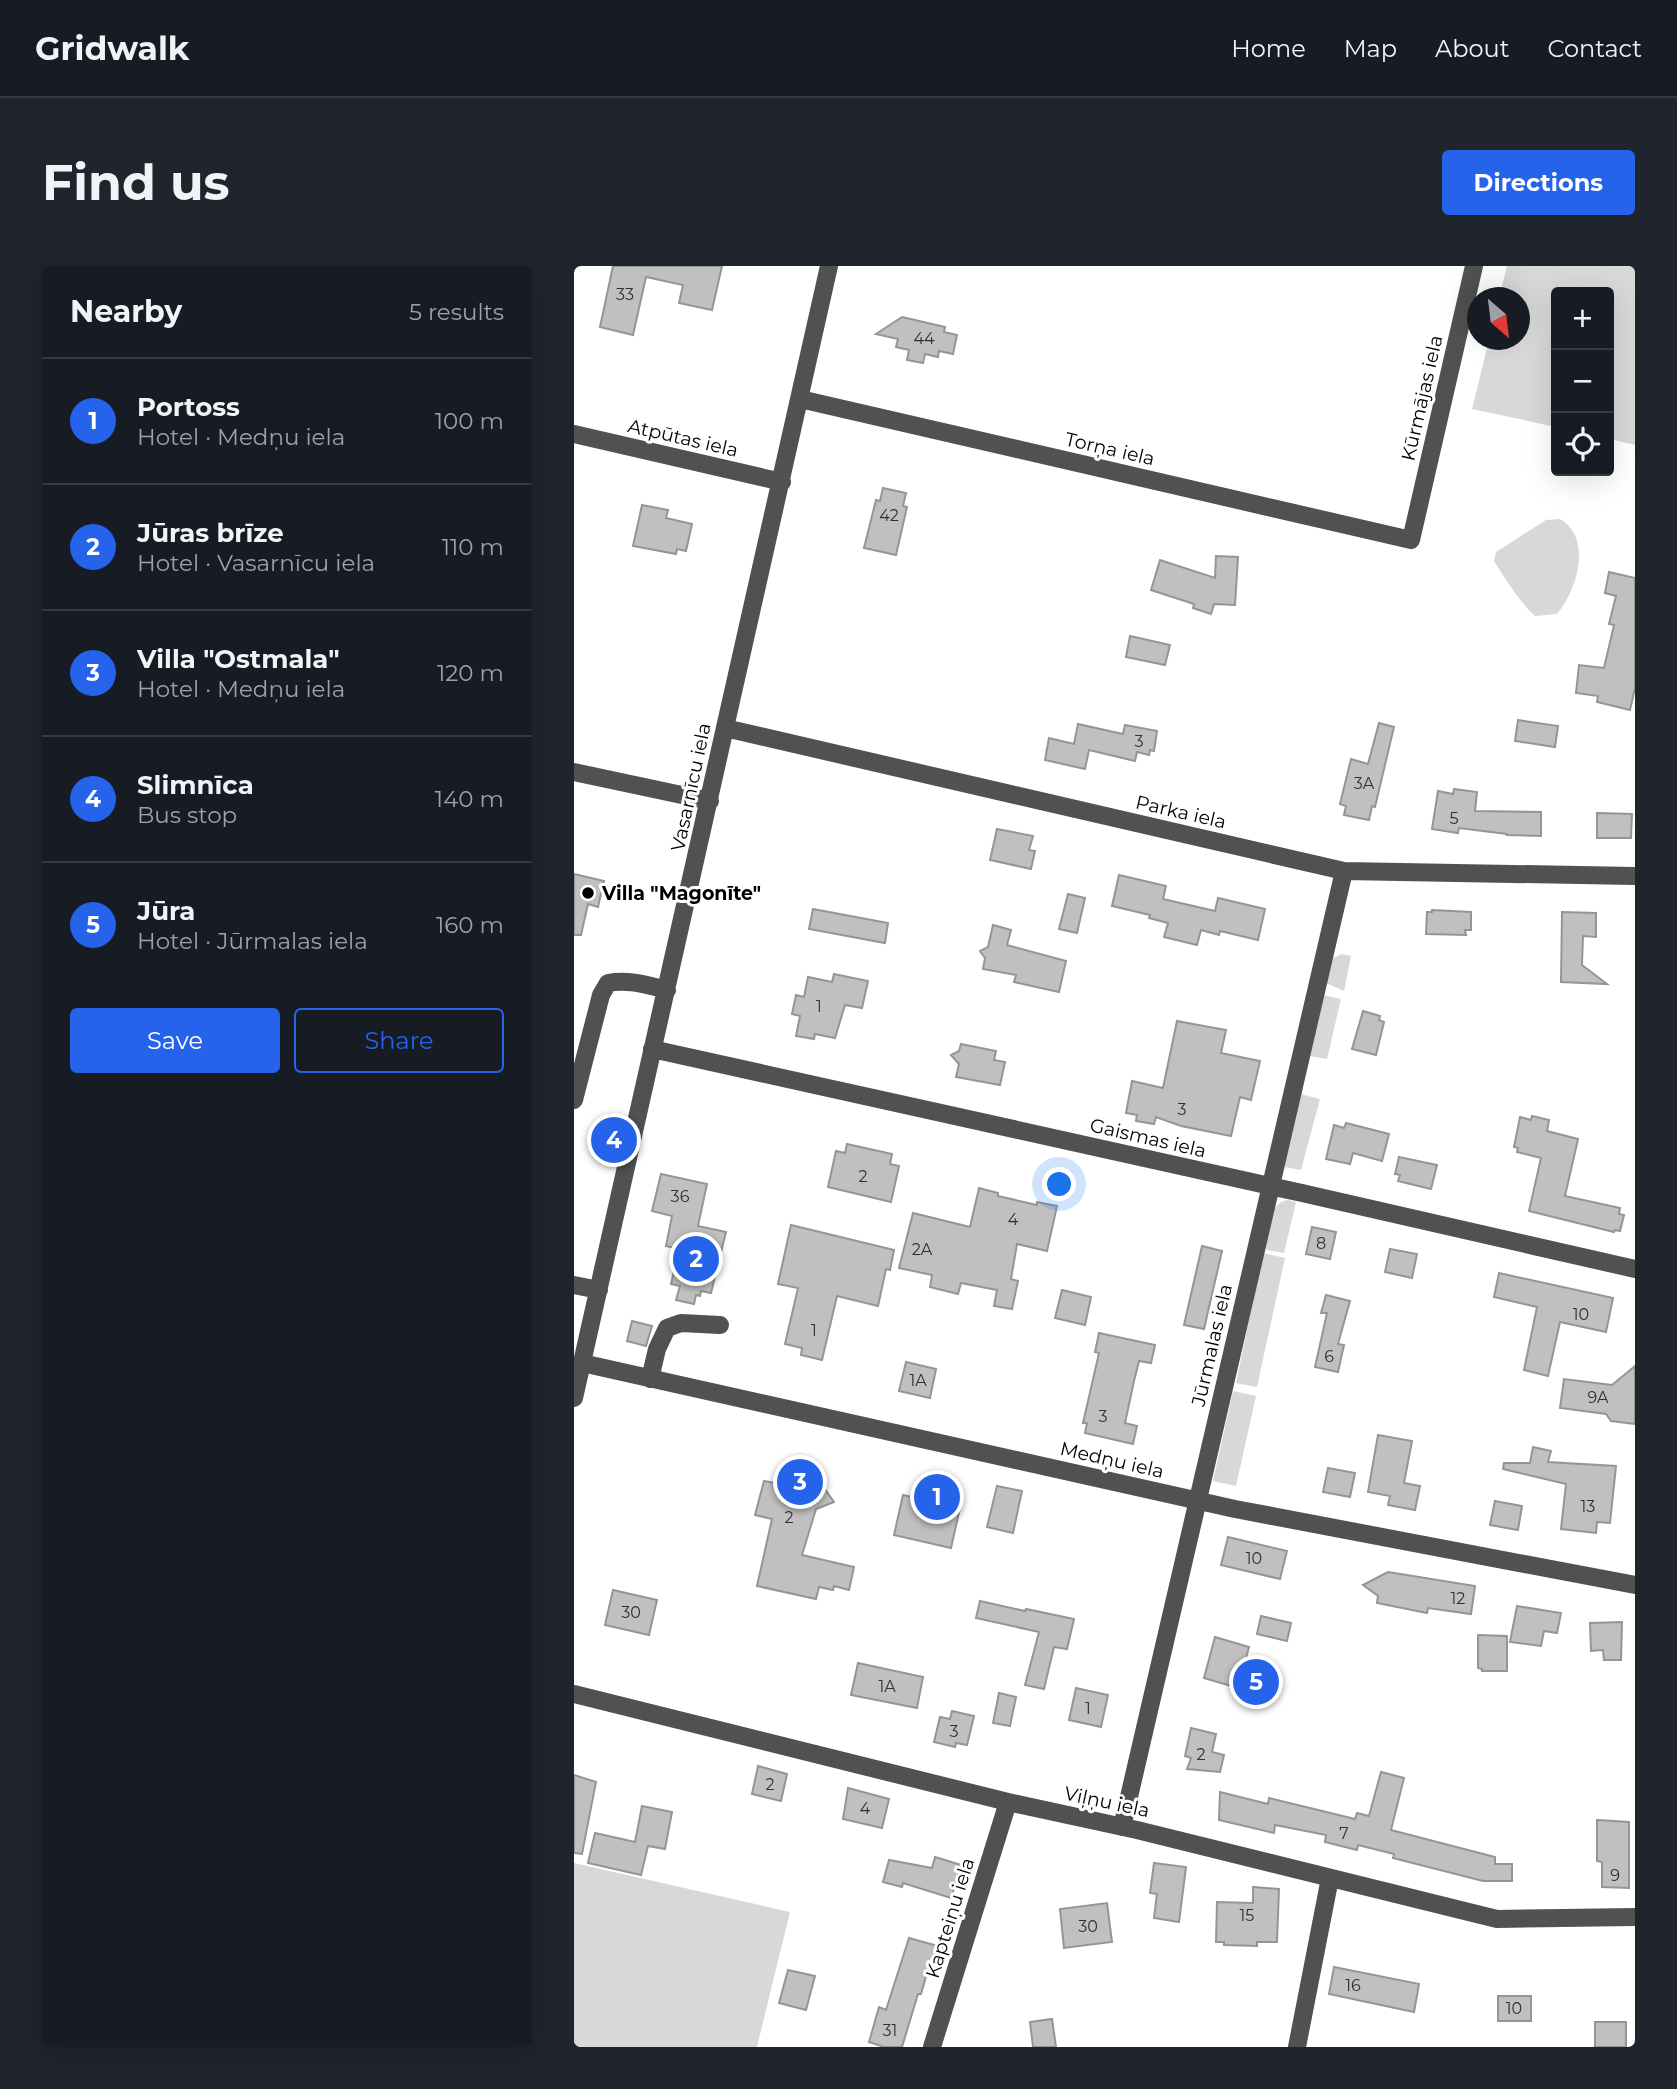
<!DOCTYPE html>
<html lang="en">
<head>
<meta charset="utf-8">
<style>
  body { margin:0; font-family:Montserrat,sans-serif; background:#20242c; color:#f1f3f6 }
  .controls { position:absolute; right:21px; top:21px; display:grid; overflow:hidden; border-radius:7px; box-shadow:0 7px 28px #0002 }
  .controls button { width:63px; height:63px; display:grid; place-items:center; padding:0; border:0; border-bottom:2px solid #363941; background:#171b24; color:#f1f3f6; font:35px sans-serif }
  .compass { position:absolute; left:893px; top:21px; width:63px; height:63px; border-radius:50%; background:#171b24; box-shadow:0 7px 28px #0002; rotate:152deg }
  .you { position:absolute; left:486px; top:919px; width:24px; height:24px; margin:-18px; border:5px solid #fff; border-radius:50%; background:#1a73e8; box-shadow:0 0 0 10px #1a73e833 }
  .badge { display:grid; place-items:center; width:46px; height:46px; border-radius:50%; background:#2563eb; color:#fff; font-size:23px; font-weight:700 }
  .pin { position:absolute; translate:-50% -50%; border:4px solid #fff; box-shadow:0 2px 7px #0006 }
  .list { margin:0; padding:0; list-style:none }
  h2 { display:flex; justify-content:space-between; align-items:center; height:91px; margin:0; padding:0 28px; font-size:30px }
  h2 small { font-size:23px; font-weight:400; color:#9ea1a6 }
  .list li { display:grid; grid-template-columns:46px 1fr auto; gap:21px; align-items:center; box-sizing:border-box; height:126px; padding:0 28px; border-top:2px solid #363941 }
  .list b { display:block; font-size:26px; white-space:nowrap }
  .list p { margin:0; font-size:23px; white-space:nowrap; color:#9ea1a6 }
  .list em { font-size:23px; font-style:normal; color:#9ea1a6 }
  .actions { display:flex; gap:14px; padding:21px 28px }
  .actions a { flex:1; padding:16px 0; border:2px solid #2563eb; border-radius:7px; text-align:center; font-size:24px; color:#2563eb }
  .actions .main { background:#2563eb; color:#fff }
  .icon { flex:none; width:38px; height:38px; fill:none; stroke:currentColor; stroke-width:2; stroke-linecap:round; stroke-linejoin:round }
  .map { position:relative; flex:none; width:1061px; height:1781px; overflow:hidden; border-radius:7px }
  header { display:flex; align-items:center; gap:42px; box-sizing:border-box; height:98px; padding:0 35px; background:#171b24; border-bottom:2px solid #363941 }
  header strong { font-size:33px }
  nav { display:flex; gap:38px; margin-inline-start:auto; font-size:24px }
  .intro { display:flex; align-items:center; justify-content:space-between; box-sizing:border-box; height:168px; padding:0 42px }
  h1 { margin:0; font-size:49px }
  .button { padding:18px 32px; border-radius:7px; background:#2563eb; color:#fff; font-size:24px; font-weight:700 }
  main { display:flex; gap:42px; padding:0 42px }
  aside { flex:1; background:#171b24; border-radius:7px; box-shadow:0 7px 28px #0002 }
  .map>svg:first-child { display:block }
</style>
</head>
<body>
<header>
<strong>Gridwalk</strong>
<nav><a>Home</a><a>Map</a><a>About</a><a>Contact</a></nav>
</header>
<div class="intro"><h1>Find us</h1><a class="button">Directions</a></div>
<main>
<aside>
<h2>Nearby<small>5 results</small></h2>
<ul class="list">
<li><span class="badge">1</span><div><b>Portoss</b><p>Hotel · Medņu iela</p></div><em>100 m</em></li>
<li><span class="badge">2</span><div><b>Jūras brīze</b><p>Hotel · Vasarnīcu iela</p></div><em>110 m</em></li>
<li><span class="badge">3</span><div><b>Villa &quot;Ostmala&quot;</b><p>Hotel · Medņu iela</p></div><em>120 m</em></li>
<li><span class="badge">4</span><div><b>Slimnīca</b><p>Bus stop</p></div><em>140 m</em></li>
<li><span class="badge">5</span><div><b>Jūra</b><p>Hotel · Jūrmalas iela</p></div><em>160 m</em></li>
</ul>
<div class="actions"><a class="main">Save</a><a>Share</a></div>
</aside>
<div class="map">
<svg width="1061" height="1781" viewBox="0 0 1061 1781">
  <rect width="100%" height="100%" fill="#fff"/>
  <path fill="#d8d8d8" d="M933,0H1061V179L1035,173V26H982V161L898,143L915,74H946V32L925,31Z
    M986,253C1019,272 1003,325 983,348L961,350C944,334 932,314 920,295L922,286L972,254Z
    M768,688L777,690L770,725L752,717L759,692Z
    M749,729L767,733L753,793L736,790Z
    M727,828L746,833L727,904L710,901Z
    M714,934L722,936L710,987L693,984L690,979C694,963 695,936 714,934Z
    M689,987L711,992L683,1121L662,1117Z
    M659,1125L682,1130L662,1220L639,1215Z
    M0,1597L216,1646L183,1781H0Z"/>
  <path fill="#c0c0c0" stroke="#959595" stroke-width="2" d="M39,0H148L138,44L105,37L109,19L72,11L59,69L26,61Z
    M328,51L371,61L370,66L383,69L379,88L365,85L364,91L351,88L349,97L333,94L335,84L322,81L324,73L302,68Z
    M309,222L332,227L329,240L333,241L322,289L290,282L302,234L306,235Z
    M68,239L94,244L92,252L118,258L112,285L103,283L102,288L59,280Z
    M642,290L664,291L661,339L640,338L637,348L619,342L620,338L577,324L586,294L641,312Z
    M1035,306L1061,312V422L1056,444L1023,436L1024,430L1002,427L1005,399L1030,402L1040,359L1035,358L1042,330L1031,327Z
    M556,370L596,379L591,399L552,391Z
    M944,454L984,460L981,481L941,475Z
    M805,457L820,461L801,541L798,540L795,554L770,549L772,540L766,538L777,493L794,498Z
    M504,458L549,468L551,459L583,465L580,485L576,484L575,489L563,486L561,495L515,484L511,503L471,494L475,472L500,478Z
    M880,523L903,526L901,545L967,546V570L933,569V568L885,562L884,567L858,563L864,525L879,528Z
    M1023,547L1058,548L1057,572H1023Z
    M423,563L459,570L455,584L461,585L457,603L416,594Z
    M0,608L30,615L24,641L14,638L7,669H0Z
    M545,609L592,620L589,633L641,645L644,632L691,643L684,674L646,665L645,669L627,664L623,679L590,671L594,657L575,652L576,649L538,640Z
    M494,628L511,632L503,667L485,663Z
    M239,643L314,657L311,677L235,663Z
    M858,644L897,646V664H891L892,669L852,668L853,646H858Z
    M988,646L1022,647V671L1009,670L1008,699L1033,718L987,716Z
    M419,659L437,664L433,679L492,695L485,726L440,716L442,709L409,703L411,692L406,685L414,681Z
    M260,708L294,715L288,742L271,739L261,772L241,768L240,773L222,770L226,750L218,748L222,729L230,731L234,711L258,716Z
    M789,745L806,750L805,754L810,756L802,789L778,783Z
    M603,755L652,764L647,787L686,795L677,834L666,831L657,870L607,860L582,851L580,858L562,855L563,849L552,847L558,815L589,822Z
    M387,778L422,785L420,794L431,796L426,819L382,811L385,798L377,789L385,785Z
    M958,850L975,854L973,865L1004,873L991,930L1046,942L1045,948L1050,949L1046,965L1041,964L1040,966L955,945L967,892L943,886L944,882L940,881L946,851L957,854Z
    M772,857L815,868L808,895L779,887L776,898L752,893L760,859L770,862Z
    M273,878L318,888L316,898L325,900L317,936L254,921L262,885L271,887Z
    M825,891L863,899L857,923L824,915L826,909L821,908Z
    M87,908L133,918L124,960L152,966L137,1027L127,1025L126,1030L122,1029L120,1038L102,1034L106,1020L97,1018L105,983L92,980L98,950L78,945Z
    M405,922L424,927V930L463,939V936L483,940L473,985L443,978L437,1013L444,1015L438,1043L420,1040L423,1024L387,1017L384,1028L356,1021L358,1009L325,1002L339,947L396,961Z
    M217,959L320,984L316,1004L312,1003L304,1040L263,1030L248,1094L227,1089L228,1082L211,1078L224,1022L204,1018Z
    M738,961L762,966L756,993L732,988Z
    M628,980L648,985L630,1063L610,1059Z
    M816,983L843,988L838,1012L811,1006Z
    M925,1007L1039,1032L1032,1066L986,1056L974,1110L950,1104L963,1041L920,1031Z
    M488,1024L517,1031L511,1059L481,1052Z
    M752,1029L776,1035L764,1078L770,1079L764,1106L741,1101L753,1047H747Z
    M58,1055L78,1060L72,1080L53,1075Z
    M525,1067L581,1079L577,1097L565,1095L560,1115L551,1157L563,1160L559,1178L511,1167L513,1157H509L525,1087L521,1086Z
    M332,1096L362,1103L356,1132L325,1125Z
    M1061,1100V1158L1037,1155L1032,1148L986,1142L990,1113L1038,1119Z
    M804,1169L838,1175L830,1217L846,1220L841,1244L814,1239L816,1230L794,1226Z
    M959,1181L977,1185L974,1196L1042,1200L1036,1257L1023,1256L1022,1267L987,1263L992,1218L929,1203L930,1197H956Z
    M754,1202L781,1207L776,1231L749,1226Z
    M190,1215L225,1221L226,1216L250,1222L260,1236L242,1243L228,1289L280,1301L275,1324L260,1320L259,1324L245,1321L242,1333L183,1320L198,1253L181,1249Z
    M423,1220L448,1225L439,1267L413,1261Z
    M329,1229L386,1242L377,1282L320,1269Z
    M921,1235L948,1240L944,1264L916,1259Z
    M654,1271L713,1285L706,1313L647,1299Z
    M814,1306L901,1320L897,1348L854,1342L853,1347L803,1337L804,1330L789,1319Z
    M39,1324L83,1334L75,1369L31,1359Z
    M406,1335L451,1345L452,1343L500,1353L493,1383L480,1381L470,1423L451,1419L465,1366L402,1352Z
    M943,1340L987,1347L983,1367L970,1365L967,1380L936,1376Z
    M687,1350L717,1357L713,1375L683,1368Z
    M1048,1356L1047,1394H1030L1029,1384L1017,1385L1016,1357Z
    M904,1369L933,1370V1405H908V1403L904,1402Z
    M641,1371L675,1381L664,1422L630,1412Z
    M284,1397L349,1411L343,1442L277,1429Z
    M502,1422L534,1429L527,1461L495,1454Z
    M425,1427L442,1431L436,1460L419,1457Z
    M378,1445L400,1450L393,1479L382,1477L381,1481L360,1476L366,1451L376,1453Z
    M617,1462L642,1468L638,1486L650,1489L646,1506L613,1503L617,1492L611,1490Z
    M184,1500L213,1508L207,1535L178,1528Z
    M807,1506L830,1512L817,1564L921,1591V1598H938V1615H909L819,1592L820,1588L784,1579L783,1584L751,1576L752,1569L701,1559L700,1567L645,1554L646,1526L694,1538L695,1532L781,1553L783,1547L795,1550Z
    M0,1509L22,1516L8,1588L0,1587Z
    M274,1522L315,1533L308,1562L269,1553Z
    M68,1540L98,1546L91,1583L74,1580L67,1609L14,1597L21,1567L61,1576Z
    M1023,1554L1055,1556V1622L1028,1621V1596L1023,1595Z
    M361,1591L387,1599L377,1632L329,1617L328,1621L309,1616L315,1594L358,1602Z
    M580,1597L612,1601L605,1656L580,1652L583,1628L576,1627Z
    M679,1621L705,1623L703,1676H683V1680L650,1679V1676H642L643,1636L679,1637Z
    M533,1637L538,1676L490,1682L486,1643Z
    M335,1672L371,1682L366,1701L353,1707L347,1728H344L328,1781H310L295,1776L305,1741L312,1744Z
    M760,1701L845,1718L840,1746L755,1728Z
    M214,1704L241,1710L232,1744L205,1737Z
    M924,1730H957V1755H924Z
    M478,1753L482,1781H459L456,1756Z
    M1021,1756H1052V1781H1021Z"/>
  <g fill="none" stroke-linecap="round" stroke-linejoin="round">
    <path stroke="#515151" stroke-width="18" d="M226,133L837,274L900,0
      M0,168L208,216
      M151,462L770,605L1061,610
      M0,506L136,535
      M78,783L728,927L1061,1003
      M0,834L27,729L34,717C54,713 73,719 93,724
      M0,1019L25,1024
      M8,1097L661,1243L1061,1319
      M76,1113L83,1083L93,1062L107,1057L146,1059
      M0,1132L255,0
      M0,1428L434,1536L563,1564L923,1653L1061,1651
      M548,1561L770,605
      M358,1781L434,1536
      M723,1781L756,1612"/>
  </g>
  <circle fill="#000" stroke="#fff" stroke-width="2.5" cx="14" cy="627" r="7"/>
  <g text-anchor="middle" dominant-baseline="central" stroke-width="6" stroke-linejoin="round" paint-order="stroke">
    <g font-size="16" fill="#303030">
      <text x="51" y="28">33</text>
      <text x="350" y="72">44</text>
      <text x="315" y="249">42</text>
      <text x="565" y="475">3</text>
      <text x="790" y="517">3A</text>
      <text x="880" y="552">5</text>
      <text x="245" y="740">1</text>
      <text x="608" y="843">3</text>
      <text x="289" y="910">2</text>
      <text x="106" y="930">36</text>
      <text x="439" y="953">4</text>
      <text x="747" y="977">8</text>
      <text x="348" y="983">2A</text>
      <text x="1007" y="1048">10</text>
      <text x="240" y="1064">1</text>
      <text x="755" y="1090">6</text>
      <text x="344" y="1114">1A</text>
      <text x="1024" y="1131">9A</text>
      <text x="529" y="1150">3</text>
      <text x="1014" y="1240">13</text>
      <text x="215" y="1251">2</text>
      <text x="680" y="1292">10</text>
      <text x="884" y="1332">12</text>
      <text x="57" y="1346">30</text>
      <text x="313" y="1420">1A</text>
      <text x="514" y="1442">1</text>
      <text x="380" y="1465">3</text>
      <text x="627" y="1488">2</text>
      <text x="196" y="1518">2</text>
      <text x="291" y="1542">4</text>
      <text x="770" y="1567">7</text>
      <text x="1041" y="1609">9</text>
      <text x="673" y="1649">15</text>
      <text x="514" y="1660">30</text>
      <text x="779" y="1719">16</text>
      <text x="940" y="1742">10</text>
      <text x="316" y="1764">31</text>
    </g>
    <g font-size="19" fill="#000" stroke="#fff">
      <text transform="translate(848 132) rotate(-77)">Kūrmājas iela</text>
      <text transform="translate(109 172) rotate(13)">Atpūtas iela</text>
      <text transform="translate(536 183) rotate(13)">Torņa iela</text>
      <text transform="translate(117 521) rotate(-78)">Vasarnīcu iela</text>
      <text transform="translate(607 546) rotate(13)">Parka iela</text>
      <text transform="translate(574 872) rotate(13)">Gaismas iela</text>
      <text transform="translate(638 1079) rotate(-77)">Jūrmalas iela</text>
      <text transform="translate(538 1194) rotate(13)">Medņu iela</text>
      <text transform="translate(533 1536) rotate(12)">Viļņu iela</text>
      <text transform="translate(376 1652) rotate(-73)">Kapteiņu iela</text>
    </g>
    <g font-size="19" font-weight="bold" fill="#000" stroke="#fff" text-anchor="start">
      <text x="28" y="627">Villa "Magonīte"</text>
    </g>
  </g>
</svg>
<div class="controls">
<button>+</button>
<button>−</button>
<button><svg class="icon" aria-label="locate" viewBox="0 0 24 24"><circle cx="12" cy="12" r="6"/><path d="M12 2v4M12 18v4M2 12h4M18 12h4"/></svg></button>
</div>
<svg class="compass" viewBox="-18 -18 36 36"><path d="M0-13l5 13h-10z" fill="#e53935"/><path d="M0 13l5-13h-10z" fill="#9ea1a6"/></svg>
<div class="you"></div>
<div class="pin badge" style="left:363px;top:1231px">1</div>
<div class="pin badge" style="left:122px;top:993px">2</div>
<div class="pin badge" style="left:226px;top:1216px">3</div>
<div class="pin badge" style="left:40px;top:874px">4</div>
<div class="pin badge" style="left:682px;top:1416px">5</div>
</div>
</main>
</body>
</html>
